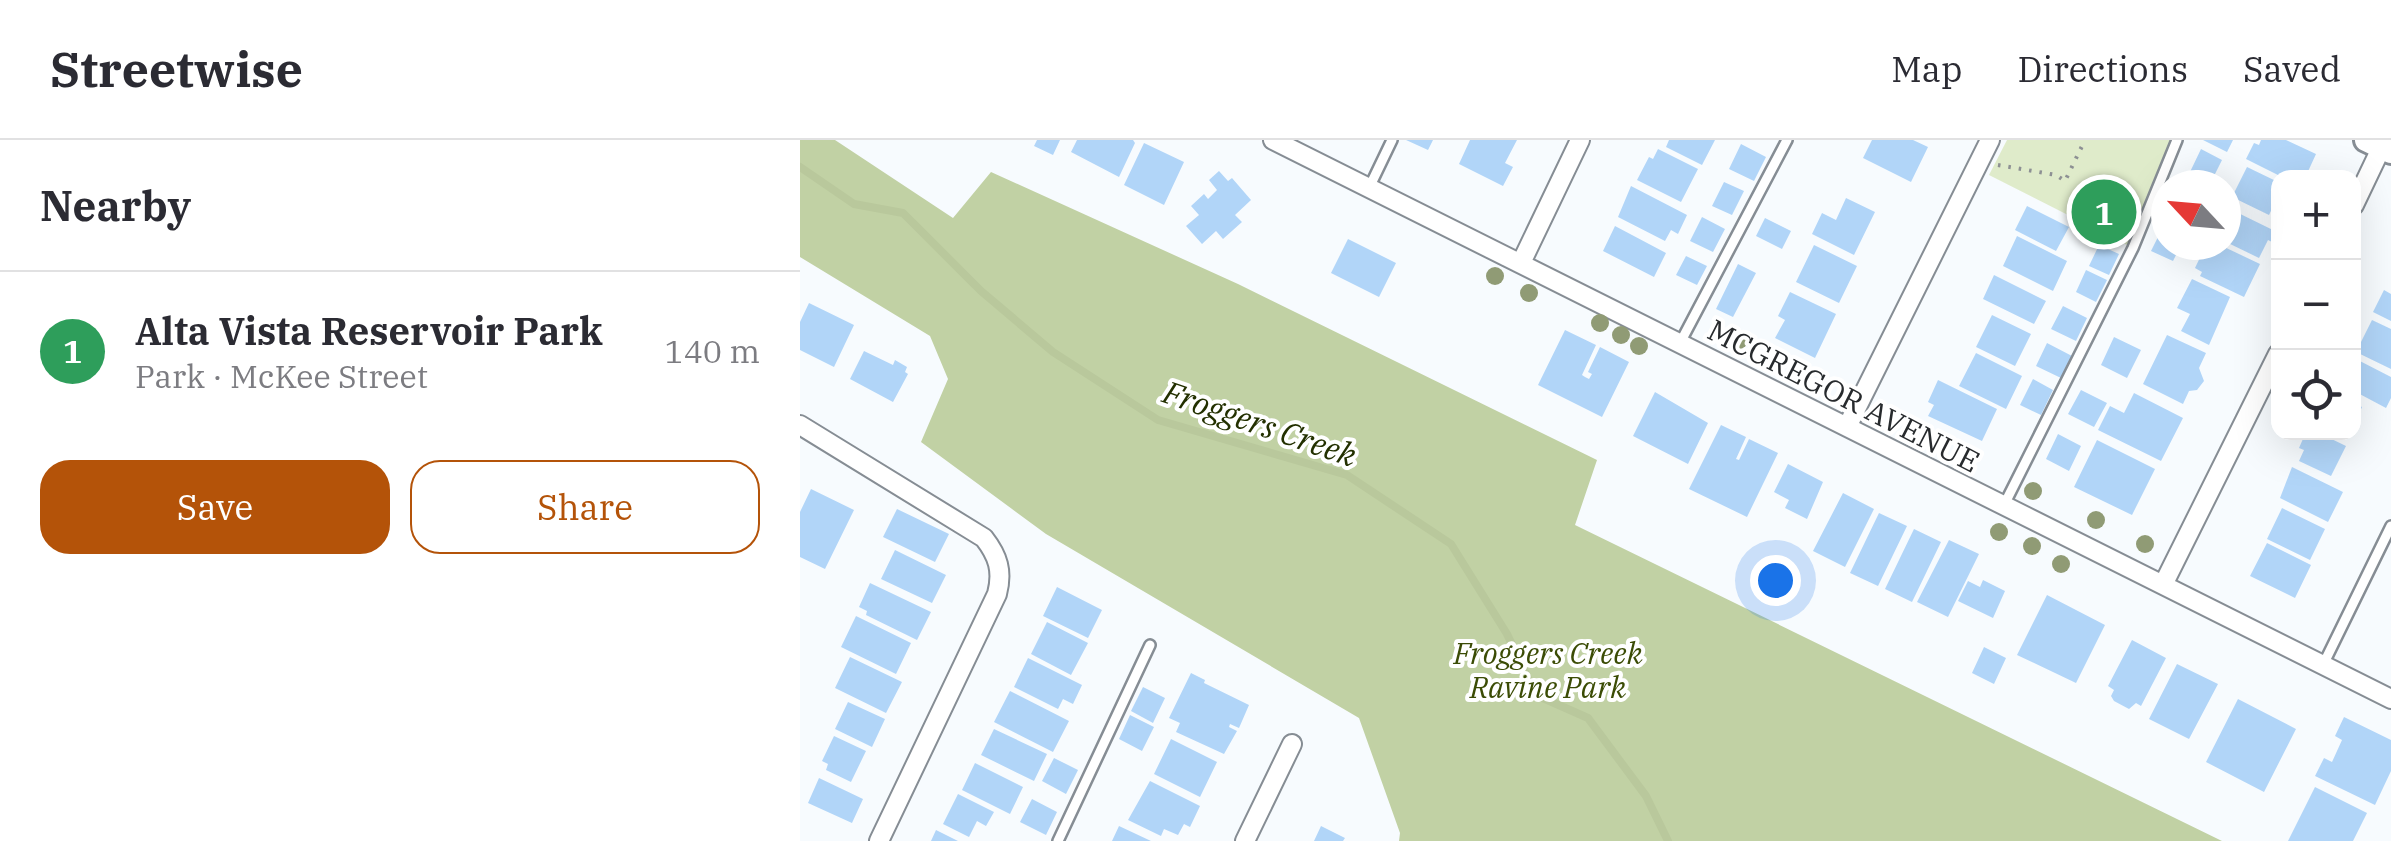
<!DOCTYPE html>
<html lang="en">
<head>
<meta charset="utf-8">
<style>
  body { margin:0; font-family:"IBM Plex Serif",serif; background:#f7f7f7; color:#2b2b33 }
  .controls { position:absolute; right:30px; top:30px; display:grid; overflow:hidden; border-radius:20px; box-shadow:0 10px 40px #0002 }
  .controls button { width:90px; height:90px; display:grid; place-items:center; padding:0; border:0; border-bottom:2px solid #e1e1e2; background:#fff; color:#2b2b33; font:50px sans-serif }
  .compass { position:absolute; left:1351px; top:30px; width:90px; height:90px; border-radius:50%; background:#fff; box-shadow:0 10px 40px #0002; rotate:296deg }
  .you { position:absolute; left:975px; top:440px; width:35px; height:35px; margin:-25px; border:8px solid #fff; border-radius:50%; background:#1a73e8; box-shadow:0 0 0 15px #1a73e833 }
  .badge { display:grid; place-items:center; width:65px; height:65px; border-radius:50%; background:#b45309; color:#fff; font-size:32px; font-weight:700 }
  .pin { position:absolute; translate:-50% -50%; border:5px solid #fff; box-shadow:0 2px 10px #0006 }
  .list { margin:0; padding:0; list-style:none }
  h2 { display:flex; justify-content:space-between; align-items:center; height:130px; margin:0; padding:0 40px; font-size:42px }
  h2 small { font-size:32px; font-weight:400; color:#7c7c81 }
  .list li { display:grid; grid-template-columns:65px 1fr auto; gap:30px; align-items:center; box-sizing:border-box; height:160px; padding:0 40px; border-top:2px solid #e1e1e2 }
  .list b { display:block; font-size:38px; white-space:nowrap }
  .list p { margin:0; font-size:32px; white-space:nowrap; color:#7c7c81 }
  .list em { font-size:32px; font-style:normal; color:#7c7c81 }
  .actions { display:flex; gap:20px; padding:30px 40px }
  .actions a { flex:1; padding:22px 0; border:2px solid #b45309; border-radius:30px; text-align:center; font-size:35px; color:#b45309 }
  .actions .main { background:#b45309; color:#fff }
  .icon { flex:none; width:55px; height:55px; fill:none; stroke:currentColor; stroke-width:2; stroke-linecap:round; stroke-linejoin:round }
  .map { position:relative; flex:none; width:1591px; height:701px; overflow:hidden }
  header { display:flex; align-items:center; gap:60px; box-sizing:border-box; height:140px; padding:0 50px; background:#fff; border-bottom:2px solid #e1e1e2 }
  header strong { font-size:48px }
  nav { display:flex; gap:55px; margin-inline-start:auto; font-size:35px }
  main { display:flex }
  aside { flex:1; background:#fff }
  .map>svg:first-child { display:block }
</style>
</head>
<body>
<header>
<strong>Streetwise</strong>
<nav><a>Map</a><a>Directions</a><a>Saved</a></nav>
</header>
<main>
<aside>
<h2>Nearby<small></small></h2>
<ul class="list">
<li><span class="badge" style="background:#2e9e5b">1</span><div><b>Alta Vista Reservoir Park</b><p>Park · McKee Street</p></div><em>140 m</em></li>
</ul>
<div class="actions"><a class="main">Save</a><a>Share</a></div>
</aside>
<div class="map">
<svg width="1591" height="701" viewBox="0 0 1591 701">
  <rect width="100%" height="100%" fill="#f7fbfe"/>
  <path fill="#dfebca" d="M1207,0H1377L1333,108L1189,35Z"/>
  <path fill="#c1d1a4" d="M0,0H35L153,78L191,32L438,144L797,320L775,385L1422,701H599L600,693L559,578L246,394L121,302L148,239L130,196L0,117Z"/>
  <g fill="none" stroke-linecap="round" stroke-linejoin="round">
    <path stroke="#b9c89c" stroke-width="8" d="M0,27L54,64L103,73L181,151L253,212L358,280L547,335L651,404L707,494L736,555L788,578L846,656L868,701"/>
  </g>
  <path fill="#b1d5f8" d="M237,0H260L253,15L234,6Z
    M277,0H333L335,3L319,37L271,12Z
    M606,0H633L628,10Z
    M670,0H717L705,23L713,27L703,46L659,24Z
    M869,0H915L902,25L866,7Z
    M1072,0H1113L1128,7L1111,42L1063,18Z
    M1403,0H1433L1427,12Z
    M1461,0H1486L1516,14L1505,38H1484L1446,19L1454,3L1459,5Z
    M344,3L384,22L364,65L324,45Z
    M941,4L966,17L954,41L929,29Z
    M858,9L898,29L881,62L837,40L849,17L853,19Z
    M1401,9L1422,20L1411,42L1390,32Z
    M1447,27L1478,42V56L1469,75L1432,57Z
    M419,31L428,41L432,38L451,60L435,75L442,82L423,99L416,91L402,104L386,86L399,75L391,66L404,54L408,59L417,50L409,40Z
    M924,42L944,51L932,75L912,66Z
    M831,46L887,75L878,94L871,90L865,101L818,77Z
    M1046,58L1075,72L1054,115L1012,94L1022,73L1036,80Z
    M1227,66L1269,87L1256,111L1215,90Z
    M1426,67L1477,92L1472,102L1468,100L1459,118L1426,102Z
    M902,77L925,89L913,112L890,101Z
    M965,78L991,91L982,109L956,96Z
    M815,86L866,113L854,137L803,111Z
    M1363,87L1366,88V105H1381L1373,121L1351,111Z
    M1217,96L1267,121L1253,151L1203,126Z
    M548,99L596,123L579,157L531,133Z
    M1014,105L1057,126L1039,163L996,142Z
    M1299,105L1319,114L1309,135L1289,126Z
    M1406,105H1420L1460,124L1444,157L1400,136L1402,132L1395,128Z
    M886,116L907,126L897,145L876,135Z
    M938,124L956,133L933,177L916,169Z
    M1286,130L1307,140L1296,162L1276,152Z
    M1194,135L1246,161L1234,184L1183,159Z
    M1392,139L1430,157L1409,205L1381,191L1390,174L1377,168Z
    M1584,150L1591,154V181L1573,172Z
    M990,152L1036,174L1015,218L975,198L985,180L978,176Z
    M9,163L54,185L34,227L0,210V182Z
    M1263,166L1287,178L1276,201L1251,189Z
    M1192,175L1231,194L1215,226L1176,207Z
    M1572,180L1591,189V229L1556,212Z
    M765,190L796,205L782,235L785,237L789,239L792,234L788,232L800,207L829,222L802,277L738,245Z
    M1367,195L1406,213L1399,228L1404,241L1397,250L1389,251L1383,264L1343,244Z
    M1314,197L1341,210L1327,238L1301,225Z
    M1247,203L1272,216L1261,238L1236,226Z
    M64,211L93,225L95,220L107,227L105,232L108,234L93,262L50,239Z
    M1176,213L1222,236L1206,269L1159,246Z
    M1554,218L1591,237V258L1586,268L1554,251Z
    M1233,239L1253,250L1241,275L1220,265Z
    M1138,240L1197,269L1182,301L1128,276L1134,265L1128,262Z
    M1281,250L1307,263L1294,287L1268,274Z
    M855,252L908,283L888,324L833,296Z
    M1334,253L1383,278L1361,321L1298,290L1310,266L1324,273Z
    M1554,263L1562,267L1554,285Z
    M921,285L946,297L936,319L939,320L949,299L978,313L947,377L889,349Z
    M1506,292H1517L1546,306L1531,336L1499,321L1504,310L1499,308Z
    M1258,294L1281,306L1269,331L1246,319Z
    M1297,300L1355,329L1332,375L1274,347Z
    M988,324L1023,342L1007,379L985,368L989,360L974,352Z
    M1492,327L1543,352L1528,382L1480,358Z
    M11,349L54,370L25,429L0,417V372Z
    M1043,353L1074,369L1045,427L1013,411Z
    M1482,368L1525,389L1510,420L1467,399Z
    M97,369L149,394L135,422L83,397Z
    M1079,373L1107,386L1078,446L1050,433Z
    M1114,389L1141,402L1112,462L1085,449Z
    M1149,400L1179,414L1148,477L1117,462Z
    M1467,403L1511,425L1495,458L1450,436Z
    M95,410L146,435L132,463L81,439Z
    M1183,440L1205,451L1193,478L1158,461L1168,441L1180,447Z
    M70,443L131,472L117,500L66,475L67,471L59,467Z
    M257,447L302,470L288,498L243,476Z
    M1247,455L1305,485L1276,543L1217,515Z
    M56,476L111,503L96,534L41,507Z
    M247,482L288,503L271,535L231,514Z
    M1332,500L1366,518L1341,566L1336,563L1329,569L1314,561L1311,556L1314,550L1308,546Z
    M1184,507L1206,518L1194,544L1172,533Z
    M50,517L102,542L86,573L35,548Z
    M228,518L282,545L273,564L263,559L258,569L214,547Z
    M1377,524L1418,544L1389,599L1349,579Z
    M391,533L405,540L404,543L449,565L439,588L430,584L429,587L437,591L424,614L376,592L380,583L369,578Z
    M343,547L365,558L353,583L331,571Z
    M210,551L269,581L253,612L194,582Z
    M1438,559L1496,589L1464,652L1406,622Z
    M48,562L85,579L72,607L35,589Z
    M330,575L354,587L342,611L319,599Z
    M1544,577L1591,600V631L1575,665L1515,636L1524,618L1532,622L1542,600L1535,596Z
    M194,589L247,614L234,641L181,615Z
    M34,596L66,611L51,642L26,630L28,624L22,621Z
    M371,599L417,622L400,657L354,634Z
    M254,618L278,630L266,654L242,641Z
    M175,623L223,647L210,674L162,650Z
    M19,638L63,659L52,683L8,663Z
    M350,641L400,666L390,687L384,684L378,695L364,689L361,696L328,680Z
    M1515,647L1567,673L1553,701H1488Z
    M158,654L194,672L186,686L177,681L169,697L143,684Z
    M232,659L257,672L246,695L220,682Z
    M319,686L351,701H312Z
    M521,686L545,698L543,701H514Z
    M136,690L158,701H131Z"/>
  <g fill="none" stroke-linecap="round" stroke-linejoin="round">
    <defs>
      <path id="service" d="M569,48L592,0
        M880,203L987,0
        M1204,365L1333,108L1377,0
        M1523,525L1591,386
        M258,701L350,505"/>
      <path id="minor" d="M473,0L1591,559
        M1554,65L1585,0
        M721,123L780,0
        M0,285L184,398C198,416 203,431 197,454L79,701
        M1047,287L1190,0
        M1363,445L1478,214
        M445,701L492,604"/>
      <path id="tertiary" d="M1566,0L1591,12"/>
    </defs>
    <use href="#service" stroke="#868d94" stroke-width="14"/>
    <use href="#minor" stroke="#868d94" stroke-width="22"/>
    <use href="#tertiary" stroke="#868d94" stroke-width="28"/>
    <path stroke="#8d9093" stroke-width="4" stroke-dasharray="2.5 8" stroke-linecap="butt" d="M1198,25L1256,35L1265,41L1285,0"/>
    <use href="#service" stroke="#fff" stroke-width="9"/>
    <use href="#minor" stroke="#fff" stroke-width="18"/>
    <use href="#tertiary" stroke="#fff" stroke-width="22"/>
  </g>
  <g fill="#909b75">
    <circle cx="695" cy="136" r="9"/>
    <circle cx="729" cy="153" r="9"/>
    <circle cx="800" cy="183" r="9"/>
    <circle cx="821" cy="195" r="9"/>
    <circle cx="939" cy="200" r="9"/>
    <circle cx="839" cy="206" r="9"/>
    <circle cx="1233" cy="351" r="9"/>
    <circle cx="1296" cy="380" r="9"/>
    <circle cx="1199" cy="392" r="9"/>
    <circle cx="1345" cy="404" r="9"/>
    <circle cx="1232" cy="406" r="9"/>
    <circle cx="1261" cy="424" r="9"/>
  </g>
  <g text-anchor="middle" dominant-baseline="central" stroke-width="8" stroke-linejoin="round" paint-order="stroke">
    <g font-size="30" fill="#272a2d" stroke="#fff">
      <text transform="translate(1044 255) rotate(27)">MCGREGOR AVENUE</text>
    </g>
    <g font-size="30" font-style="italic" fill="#3b4c05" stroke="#fff">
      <text x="748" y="512">Froggers Creek<tspan x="748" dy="34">Ravine Park</tspan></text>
    </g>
    <g font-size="32" font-style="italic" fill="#233000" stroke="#fff">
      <text transform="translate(460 283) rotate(19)">Froggers Creek</text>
    </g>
  </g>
</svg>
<div class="controls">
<button>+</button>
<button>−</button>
<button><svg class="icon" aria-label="locate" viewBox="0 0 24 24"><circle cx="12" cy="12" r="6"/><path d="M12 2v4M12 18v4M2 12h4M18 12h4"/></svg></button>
</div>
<svg class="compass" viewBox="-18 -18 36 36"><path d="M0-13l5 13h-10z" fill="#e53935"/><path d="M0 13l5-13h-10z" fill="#7c7c81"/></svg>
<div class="you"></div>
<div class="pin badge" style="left:1304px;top:72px;background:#2e9e5b">1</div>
</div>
</main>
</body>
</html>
